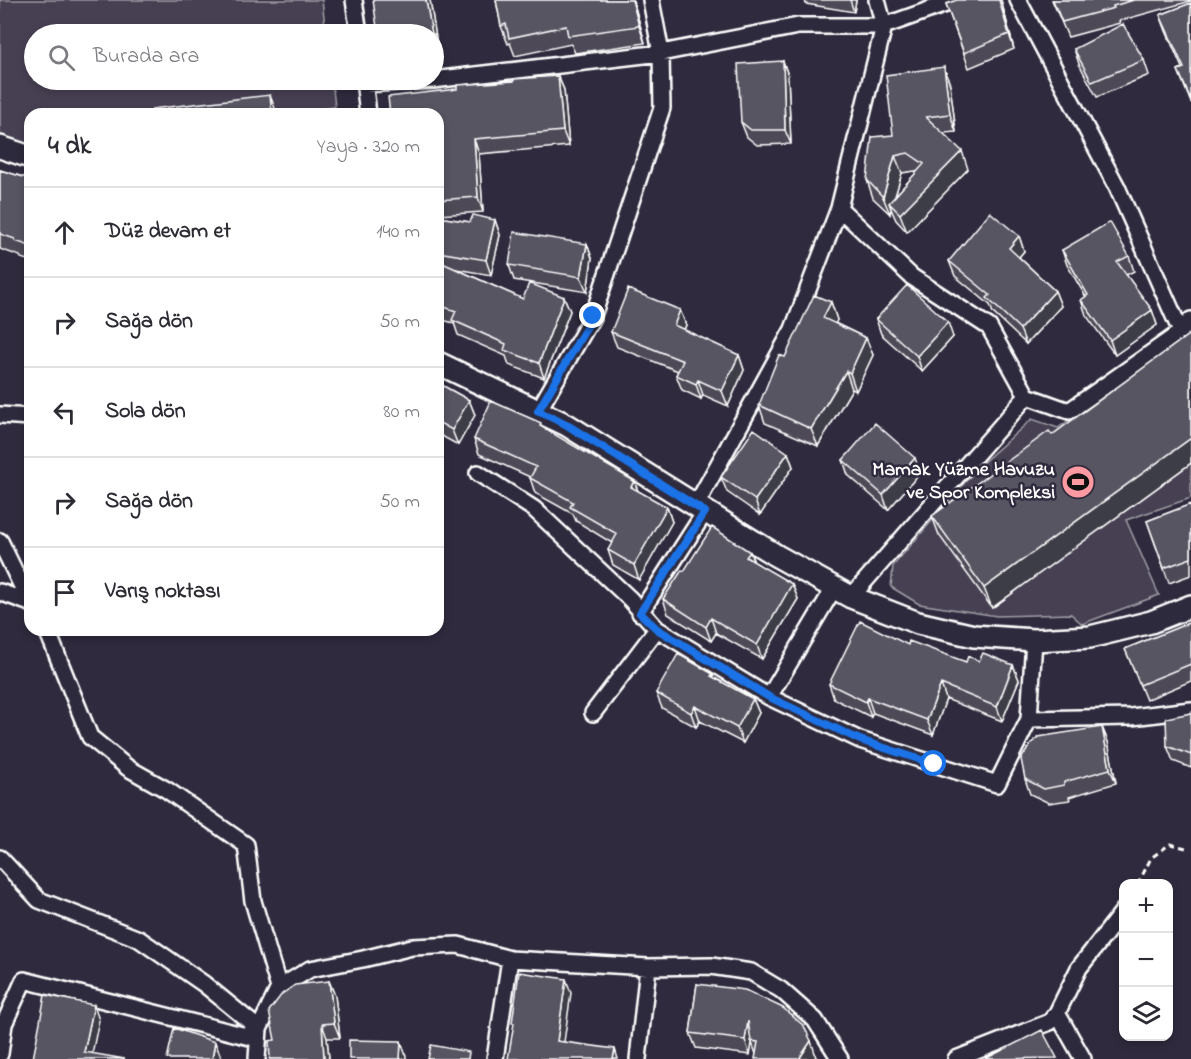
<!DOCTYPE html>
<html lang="tr">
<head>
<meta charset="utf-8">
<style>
  body { margin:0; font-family:"Indie Flower",sans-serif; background:#f2f2f3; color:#2b2b33 }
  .controls { position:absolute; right:18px; bottom:18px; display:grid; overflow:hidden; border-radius:12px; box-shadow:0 3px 9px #0003 }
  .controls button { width:54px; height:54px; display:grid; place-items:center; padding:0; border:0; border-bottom:2px solid #e1e1e2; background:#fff; color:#2b2b33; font:30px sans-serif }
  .stop { position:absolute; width:18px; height:18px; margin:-14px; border:4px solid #1a73e8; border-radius:50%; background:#fff }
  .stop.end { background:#1a73e8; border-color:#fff; box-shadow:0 2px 6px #0008 }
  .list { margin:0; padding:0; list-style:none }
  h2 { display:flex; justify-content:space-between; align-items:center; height:78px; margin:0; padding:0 24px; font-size:26px }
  h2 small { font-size:20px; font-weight:400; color:#7c7c81 }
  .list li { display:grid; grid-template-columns:39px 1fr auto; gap:18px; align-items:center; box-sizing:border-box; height:90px; padding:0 24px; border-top:2px solid #e1e1e2 }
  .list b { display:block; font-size:22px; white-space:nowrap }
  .list em { font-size:20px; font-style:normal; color:#7c7c81 }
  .icon { flex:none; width:33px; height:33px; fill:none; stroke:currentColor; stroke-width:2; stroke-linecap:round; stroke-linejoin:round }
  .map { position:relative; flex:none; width:1191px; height:1059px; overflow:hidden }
  .search { position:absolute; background:#fff; box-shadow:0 3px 9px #0003; left:24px; top:24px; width:420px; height:66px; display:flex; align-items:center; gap:15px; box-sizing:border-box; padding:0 21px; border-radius:33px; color:#7c7c81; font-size:22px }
  .panel { position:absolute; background:#fff; box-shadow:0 3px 9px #0003; left:24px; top:108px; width:420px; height:528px; border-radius:18px }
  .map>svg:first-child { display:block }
</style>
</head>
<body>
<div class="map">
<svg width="1191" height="1059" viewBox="0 0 1191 1059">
  <rect width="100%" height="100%" fill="#2f2a3d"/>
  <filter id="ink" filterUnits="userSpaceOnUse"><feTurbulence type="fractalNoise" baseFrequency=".0167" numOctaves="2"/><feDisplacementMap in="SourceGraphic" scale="12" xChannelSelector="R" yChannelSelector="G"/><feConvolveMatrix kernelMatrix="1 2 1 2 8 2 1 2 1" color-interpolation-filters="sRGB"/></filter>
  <g filter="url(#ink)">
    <path fill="#464152" stroke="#a2a0a8" stroke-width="1.5" d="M0,0H322L326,34H34V80H332L335,107L279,114H30V157L0,147Z
      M1191,333V498L1126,520L1159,595L1082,624L1071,614L997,616L919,604L891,587L893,566L980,465L1032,419L1058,428Z"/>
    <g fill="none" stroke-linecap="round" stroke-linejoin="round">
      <defs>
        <path id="street" d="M354,0L359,34
          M877,0L884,26L839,208L912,277L989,327L1027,396
          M1018,0L1117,187L1181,332
          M364,80L368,114
          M365,84L433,80L661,53L798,26H884L957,0
          M538,411L593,316L662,108L661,53L651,0
          M0,415L30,417
          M478,473L534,509L630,599L657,629L769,697L860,740L997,784L1029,719L1034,640
          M696,505L793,329L839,208
          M0,541L30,603
          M0,592L30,603
          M851,597L1027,396L1069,411L1181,332L1191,320
          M640,613L705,512
          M47,630L90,737L128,768L167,790L246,845L253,901L279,988
          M769,697L834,588
          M593,713L657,629
          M1029,719L1131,717L1191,710
          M0,858L39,900L139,939L204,984L259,1029
          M1057,1013L1083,1059
          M0,1023L4,1024L0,1054
          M4,1024L24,980L258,1039
          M257,1059L259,1029L279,988L310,969L363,959L412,947L458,945L510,959L648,967L711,966L751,972L781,990L815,1020L840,1059
          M495,1059L510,959
          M638,1059L648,967
          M956,1059L1050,1022L1057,1013L1079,968L1124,910"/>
        <path id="secondary" d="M0,147L30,157
          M438,363L567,425L777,556L851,597L918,623L974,636L1034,640L1090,637L1151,622L1191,606"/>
      </defs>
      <use href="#street" stroke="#fff" stroke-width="20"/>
      <use href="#secondary" stroke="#fff" stroke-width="26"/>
      <path stroke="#fff" stroke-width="3" stroke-dasharray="6 4.5" stroke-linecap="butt" d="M1138,884L1151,858L1170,844L1186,848"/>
      <use href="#street" stroke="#2f2a3d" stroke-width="15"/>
      <use href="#secondary" stroke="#2f2a3d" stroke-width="21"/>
    </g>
    <path fill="#4d4956" stroke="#fff" stroke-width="1.5" fill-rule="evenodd" d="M430,0L439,57L434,58V34Z
      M496,0H633L645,43L575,53L571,44L515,56L510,43L508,44L501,26Z
      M805,0H856L854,12L806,4Z
      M1001,0L1014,49L969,68L946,4Z
      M1052,0H1191V1L1119,21L1120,23L1068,37Z
      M1191,3V103L1178,70L1182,68L1166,31L1160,15Z
      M1074,49L1144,60L1149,75L1097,97L1079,64Z
      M783,61L788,76L791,144L757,145L747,137L741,122Z
      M944,67L950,85L956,132L943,133L968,169L907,232L896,220L891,209L890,214L873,198L867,180L893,135ZM915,171L917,172L895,196L902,173Z
      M558,76L564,90L569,146L479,154L483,212L438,215V114L514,81Z
      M0,170L30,179V261L21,258L20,256L0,249Z
      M438,217L470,222L495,220L500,235L491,275L456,269L523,299L564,297L570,311L544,378L509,365L506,356L458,335L454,323L438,319Z
      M1019,236L1024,251L1019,257L1055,291L1061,306L1026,344L993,313L990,305L955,276L949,261Z
      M587,244L592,258L587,292L514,280L509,265Z
      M1062,250L1129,256L1134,271L1126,275L1152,310L1157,325L1115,355L1086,315L1081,300L1086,297L1067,265Z
      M831,302L837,320L835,323L866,338L873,355L856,391L852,389L818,446L765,423L759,405L785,357Z
      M680,310L686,325L684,330L739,355L744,370L728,406L703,395L701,399L682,390L676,375L678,371L617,347L611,332Z
      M876,319L953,337L922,371L881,334Z
      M1191,333V463L992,608L939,535L932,516L1052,435Z
      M438,383L469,400L475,415L458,445L438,434Z
      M542,428L634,481L638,491L667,507L672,522L639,580L613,565L608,550L612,543L576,521L573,514L535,493L530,478V477L479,454L474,439Z
      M788,453L793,467L760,515L727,492L721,477Z
      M843,460L920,473L888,510L848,475Z
      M1191,504V575L1169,583L1147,521Z
      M750,552L754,562L792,584L798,599L762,659L716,633L711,641L668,614L663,599L684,571Z
      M1191,622V681L1146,700L1125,649Z
      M908,645L966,662L1013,665L1019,680L1002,721L946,699L933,735L873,713L871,717L834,699L829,684Z
      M713,674L714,678L753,699L759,713L743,743L700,721L696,727L662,708L656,693Z
      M1191,713V768L1173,761L1167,746Z
      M1102,727L1108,742L1116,783L1069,797L1070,800L1049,803L1030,794L1025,779Z
      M329,981L335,996L340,1038H327L329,1059H270L275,1040Z
      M697,984L816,1056L815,1058L821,1059L756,1054L752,1043L750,1055L696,1048L690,1033Z"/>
    <path fill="#3e3c46" stroke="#fff" stroke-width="1.5" d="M426,0H430L439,57L434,42V34H432Z
      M632,0H633L645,43L639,26Z
      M850,0H856L854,12Z
      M999,0H1001L1014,49L1009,34Z
      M783,61L788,76L791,144L785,130Z
      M944,67L950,85L956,132L950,114Z
      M558,76L564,90L569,146L563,131Z
      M270,95L277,114H272Z
      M474,139L479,154L483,212L478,197Z
      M962,151L968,169L907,232L900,214Z
      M895,156L902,173L892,206L889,203L891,209L890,214L883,197Z
      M495,220L500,235L491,275L486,260Z
      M1019,236L1024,251L1014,263L1009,248Z
      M587,244L592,258L587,292L581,277Z
      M1055,291L1061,306L1026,344L1020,329Z
      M564,297L570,311L544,378L539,363Z
      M831,302L837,320L830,335L823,318Z
      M680,310L686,325L680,340L674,325Z
      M1152,310L1157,325L1115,355L1110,340Z
      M948,322L953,337L922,371L917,356Z
      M866,338L873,355L856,391L850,373Z
      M739,355L744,370L728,406L722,391Z
      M846,371L852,389L818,446L811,429Z
      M698,380L703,395L701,399L696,384Z
      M469,400L475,415L458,445L452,430Z
      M1191,438V463L992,608L984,588Z
      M788,453L793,467L760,515L755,500Z
      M915,458L920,473L888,510L883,495Z
      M634,481L640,496L631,487Z
      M667,507L672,522L639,580L634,565Z
      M750,552L755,567L746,557Z
      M792,584L798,599L762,659L757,645Z
      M711,618L716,633L711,641L706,627Z
      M1013,665L1019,680L1002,721L997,707Z
      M941,684L946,699L933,735L927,720Z
      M868,698L873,713L871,717L866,702Z
      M753,699L759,713L743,743L737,728Z
      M695,706L700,721L696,727L691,713Z
      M1102,727L1108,742L1116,783L1110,769Z
      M566,979L571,993L562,1056L557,1041Z
      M329,981L335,996L340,1038L334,1023Z
      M94,1005L99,1020L91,1059L84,1052Z
      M748,1021L752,1043L750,1055L745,1040Z
      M322,1024L327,1038L329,1059H324Z
      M401,1041L406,1056V1059H400Z
      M811,1041L816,1056L814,1059H799Z
      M215,1042L221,1057L220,1059H212Z
      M615,1049L618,1059H613Z"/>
    <path fill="#595564" stroke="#fff" stroke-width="1.5" d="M373,0H426L432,34H378Z
      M496,0H632L639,26L568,36L566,26L509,38L506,24L501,26Z
      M957,0H999L1009,34L964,53L946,4Z
      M1053,0H1134L1113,6L1114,8L1062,22Z
      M1191,3V100L1178,70L1184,68L1160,15Z
      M1123,24L1144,60L1092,82L1074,49Z
      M783,61L785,130H751L741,122L738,64Z
      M944,67L950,114L926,117L962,151L900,214L889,203L924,164L908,153L895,156L883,197L867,180L872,137L893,135L886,75Z
      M558,76L563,131L474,139L478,197L438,200V114H390L388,97L457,89V85L514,81V79Z
      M270,95L272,114H152V109Z
      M0,170L30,179V246L15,241V239L0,234Z
      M990,212L1019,236L1009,248L1055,291L1020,329L987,298L990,295L949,261Z
      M473,215L495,220L486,260L438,252V217L470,222Z
      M1110,222L1129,256L1117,262L1152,310L1110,340L1081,300L1088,295L1062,250Z
      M514,232L587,244L581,277L509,265Z
      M438,261L523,299L529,283L564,297L539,363L504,350L506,344L452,320L456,311L438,305Z
      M907,285L948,322L917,356L876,319Z
      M628,289L680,310L674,325L739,355L722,391L698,380L696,384L676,375L683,361L611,332Z
      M814,295L831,302L823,318L866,338L850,373L846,371L811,429L759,405L779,355L785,357Z
      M1191,333V438L984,588L932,516L1049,431L1052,435Z
      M438,383L469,400L452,430L438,422Z
      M491,401L541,423L540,426L634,481L631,487L667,507L634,565L608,550L617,534L570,507L573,502L530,478L536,467L474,439Z
      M875,423L915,458L883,495L843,460Z
      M754,429L788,453L755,500L721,477Z
      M1191,504V558L1164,568L1147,521Z
      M712,527L750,552L746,557L792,584L757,645L711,618L706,627L663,599L682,570L684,571Z
      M860,621L908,645L909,641L966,662L968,656L979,661L983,653L1013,665L997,707L941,684L927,720L868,698L866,702L829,684Z
      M1191,622V664L1140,685L1125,649Z
      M678,654L713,674L711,676L753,699L737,728L695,706L691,713L656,693Z
      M1191,713V755L1167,746L1166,718Z
      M1102,727L1110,769L1064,782V785L1044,789L1025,779L1021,759L1031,744L1038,737Z
      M519,972L566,979L557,1041L615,1049L613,1059H508L514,1023H512Z
      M329,981L334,1023L322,1024L324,1059H270L269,1041L275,1040L269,1011L282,994L295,985Z
      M697,984L745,990L783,1008L804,1026L811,1041L799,1059H755L758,1042L751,1041L748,1021L745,1040L690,1033Z
      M45,995L94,1005L84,1052L125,1059H33Z
      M174,1028L215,1042L212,1059H167Z
      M1042,1030L1057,1058L985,1059Z
      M349,1040L401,1041L400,1059H349Z
      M431,1045L469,1052L468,1059H428Z"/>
  </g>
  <g fill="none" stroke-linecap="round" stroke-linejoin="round" filter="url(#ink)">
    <path stroke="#1a73e8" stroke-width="8" d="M593,316L538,411L567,425L705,512L640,613L657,629L769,697L860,740L934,764"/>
  </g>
  <defs>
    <symbol id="stadium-disc" viewBox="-11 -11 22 22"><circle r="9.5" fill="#ff9aa2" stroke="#2f2a3d"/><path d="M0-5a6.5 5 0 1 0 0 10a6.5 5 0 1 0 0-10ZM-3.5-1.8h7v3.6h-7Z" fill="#111"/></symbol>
  </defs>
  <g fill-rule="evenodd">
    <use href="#stadium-disc" x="1059" y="463" width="38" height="38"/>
  </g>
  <g text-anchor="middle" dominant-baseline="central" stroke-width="5" stroke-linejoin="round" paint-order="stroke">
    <g font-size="20" font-weight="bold" fill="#fff" stroke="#2f2a3d" text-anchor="end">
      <text x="1055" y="470">Mamak Yüzme Havuzu<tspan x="1055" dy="23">ve Spor Kompleksi</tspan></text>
    </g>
  </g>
</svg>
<div class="controls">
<button>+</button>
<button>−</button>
<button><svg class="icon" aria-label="layers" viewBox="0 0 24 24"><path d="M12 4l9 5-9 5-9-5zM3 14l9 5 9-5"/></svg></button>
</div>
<div class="stop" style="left:934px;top:764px"></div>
<div class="stop end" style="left:593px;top:316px"></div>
<div class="search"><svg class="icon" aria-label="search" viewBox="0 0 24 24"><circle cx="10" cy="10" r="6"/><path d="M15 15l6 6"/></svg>Burada ara</div>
<section class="panel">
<h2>4 dk<small>Yaya · 320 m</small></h2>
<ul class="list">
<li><svg class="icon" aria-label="ahead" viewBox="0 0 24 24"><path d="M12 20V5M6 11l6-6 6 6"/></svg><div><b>Düz devam et</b></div><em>140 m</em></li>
<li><svg class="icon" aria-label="right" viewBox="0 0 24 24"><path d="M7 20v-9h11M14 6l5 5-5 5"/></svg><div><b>Sağa dön</b></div><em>50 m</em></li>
<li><svg class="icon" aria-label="left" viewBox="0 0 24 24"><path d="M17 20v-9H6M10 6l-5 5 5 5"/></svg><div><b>Sola dön</b></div><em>80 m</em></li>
<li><svg class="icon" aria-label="right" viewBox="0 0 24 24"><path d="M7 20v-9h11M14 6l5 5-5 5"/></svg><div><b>Sağa dön</b></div><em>50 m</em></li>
<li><svg class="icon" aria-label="arrive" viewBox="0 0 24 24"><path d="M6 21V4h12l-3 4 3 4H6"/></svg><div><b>Varış noktası</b></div></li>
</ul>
</section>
</div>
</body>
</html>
